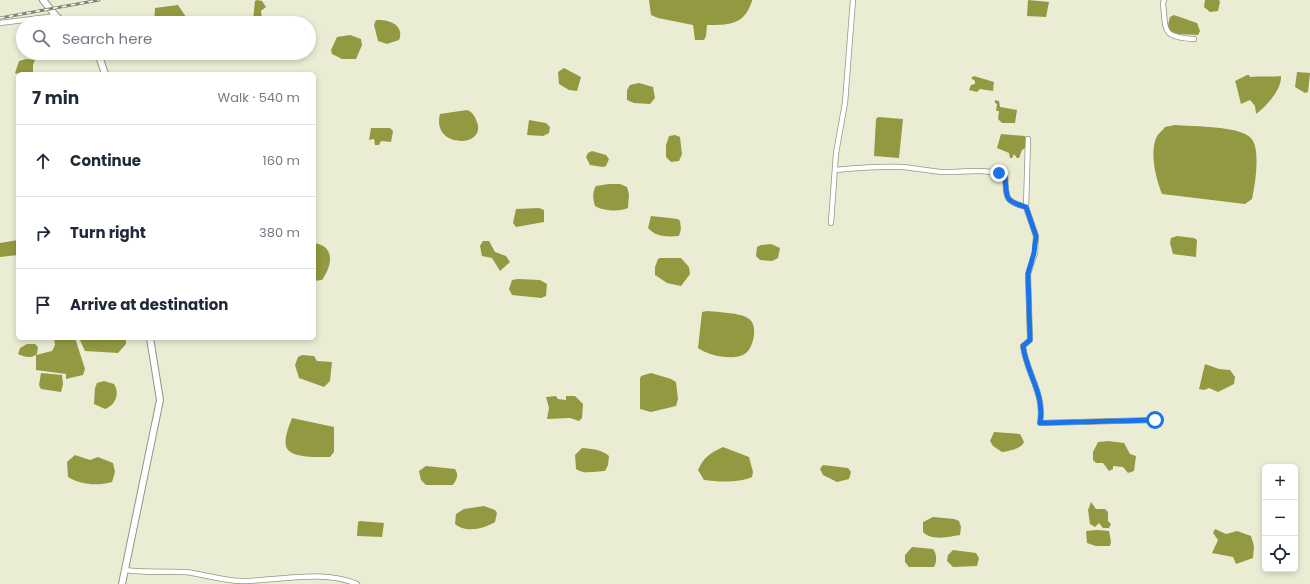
<!DOCTYPE html>
<html lang="en">
<head>
<meta charset="utf-8">
<style>
  body { margin:0; font-family:Poppins,sans-serif; background:#f6f6f7; color:#1f2937 }
  .controls { position:absolute; right:12px; bottom:12px; display:grid; overflow:hidden; border-radius:6px; box-shadow:0 2px 6px #0003 }
  .controls button { width:36px; height:36px; display:grid; place-items:center; padding:0; border:0; border-bottom:1px solid #e0e1e3; background:#fff; color:#1f2937; font:20px sans-serif }
  .stop { position:absolute; width:12px; height:12px; margin:-9px; border:3px solid #1a73e8; border-radius:50%; background:#fff }
  .stop.end { background:#1a73e8; border-color:#fff; box-shadow:0 1px 4px #0008 }
  .list { margin:0; padding:0; list-style:none }
  h2 { display:flex; justify-content:space-between; align-items:center; height:52px; margin:0; padding:0 16px; font-size:17px }
  h2 small { font-size:13px; font-weight:400; color:#747a83 }
  .list li { display:grid; grid-template-columns:26px 1fr auto; gap:12px; align-items:center; box-sizing:border-box; height:72px; padding:0 16px; border-top:1px solid #e0e1e3 }
  .list b { display:block; font-size:15px; white-space:nowrap }
  .list em { font-size:13px; font-style:normal; color:#747a83 }
  .icon { flex:none; width:22px; height:22px; fill:none; stroke:currentColor; stroke-width:2; stroke-linecap:round; stroke-linejoin:round }
  .map { position:relative; flex:none; width:1310px; height:584px; overflow:hidden }
  .search { position:absolute; background:#fff; box-shadow:0 2px 6px #0003; left:16px; top:16px; width:300px; height:44px; display:flex; align-items:center; gap:10px; box-sizing:border-box; padding:0 14px; border-radius:22px; color:#747a83; font-size:15px }
  .panel { position:absolute; background:#fff; box-shadow:0 2px 6px #0003; left:16px; top:72px; width:300px; height:268px; border-radius:6px }
  .map>svg:first-child { display:block }
</style>
</head>
<body>
<div class="map">
<svg width="1310" height="584" viewBox="0 0 1310 584">
  <rect width="100%" height="100%" fill="#eaedd4"/>
  <path fill="#939940" d="M257,0L262,1L266,7L261,11L262,20H253L255,1Z
    M649,0H752V1C744,25 730,25 707,25L706,36L704,40H695L693,25L658,18L651,15Z
    M1028,0L1049,2L1046,17L1027,16Z
    M1205,0H1219L1220,2L1218,11L1210,12L1204,7Z
    M178,5L186,17L189,18V23H154L155,8Z
    M1174,15L1197,23L1200,31L1198,35L1178,34L1169,31L1168,25L1170,17Z
    M376,20C389,19 405,25 399,40L387,44L378,41L374,25Z
    M350,35L361,39L362,45L356,59H342L332,54L331,50L337,37Z
    M26,59L35,60L33,65V74H18L17,79L18,74L15,73L19,61Z
    M564,68L581,77L577,91L569,90L559,84L558,72Z
    M1297,72L1310,73L1308,92L1305,93L1295,87Z
    M1247,75H1249L1250,77C1261,76 1272,77 1281,76C1282,89 1266,107 1256,114L1255,106L1250,100L1241,104L1236,84L1235,81Z
    M974,76L994,82L993,91L980,89L977,92L969,90L971,85L975,84V81L971,78Z
    M639,83L653,87L655,98L650,104L634,103L627,100V90L630,85Z
    M995,100L999,101L1000,107L1017,110L1015,123H1002L998,119L999,111H996L997,104L995,103Z
    M467,110C473,112 475,117 477,122C487,148 431,149 440,114Z
    M878,117L903,119L899,158L874,156L876,119Z
    M529,120L546,123L550,127L549,133L543,136L527,135Z
    M1175,125C1192,127 1246,125 1253,141C1260,153 1255,186 1252,199L1245,204L1162,194C1156,180 1149,151 1157,136C1159,133 1163,130 1165,127Z
    M371,128H390L393,131L391,142L381,141L379,145H375L374,139L369,140Z
    M1001,134L1025,136L1027,147L1022,150L1019,158H1017L1014,154L1012,158H1010L1009,153L997,148Z
    M675,135L680,137L682,154L679,161L671,162L666,157V145L669,136Z
    M592,151L606,155L609,159L606,166L603,167L590,165L586,157L588,153Z
    M609,184H620L627,187L629,194L628,208C620,212 603,211 595,206C593,199 592,192 596,186Z
    M539,208L544,210V222L516,227L513,223L516,209Z
    M651,216L678,219L680,221L681,229L679,236C667,237 656,237 648,228Z
    M1177,236L1194,238L1197,240L1196,257L1173,254L1170,243L1171,238Z
    M18,240V255L0,257V243Z
    M483,241H489L495,252L506,256L510,262L500,271L492,258L482,256L480,246Z
    M314,243C336,246 332,266 322,280L314,281Z
    M771,244L780,248L778,258L772,261L760,260L756,256L757,247L761,245Z
    M660,258H681L689,267L690,274L681,286L667,283L655,275V267L658,259Z
    M518,279L540,280L547,284L546,296L541,298L512,295L509,289L512,280Z
    M707,311C717,312 743,313 749,319C758,325 754,345 747,352C738,362 708,356 698,348L702,312Z
    M54,338H75L85,369L83,375L66,379V374L36,370V355L52,351L55,345Z
    M79,338H126V344L118,353L85,351Z
    M27,344H35L38,347L37,354C31,359 25,357 18,354L20,348Z
    M302,355L314,356L317,361L332,362L330,381L324,387L299,378L295,365L298,357Z
    M1205,364L1219,369L1230,370L1235,377L1234,384L1218,392L1209,388L1204,390L1199,389Z
    M41,373L62,375L63,384L61,392L41,389L39,385Z
    M651,373L671,379L676,382L678,399L676,406L651,412L640,409V379L641,376Z
    M104,381L114,384C120,393 116,405 105,409L94,404L95,388L97,383Z
    M556,396L558,399L566,400V396H575L583,404L582,418L579,421L570,418L547,419L549,408L546,397Z
    M292,418L334,427V452L330,457C320,457 289,459 286,446C284,438 289,426 292,418Z
    M994,432L1020,434L1024,442C1021,449 1009,451 1002,452L993,446L990,441Z
    M1108,441L1124,443L1130,454L1136,456L1134,471L1128,473L1123,467L1113,466V469L1109,471L1103,463H1096L1093,460V452L1098,442Z
    M723,447L749,457L753,472L752,477C738,483 718,482 704,480L698,470C704,457 710,453 723,447Z
    M582,448C592,449 601,449 609,456L608,465L605,471C596,471 583,475 576,469L575,455Z
    M75,455L90,460L98,457L113,463L115,472L112,482C97,486 81,485 68,477L67,462Z
    M823,465L848,468L851,472L849,479L837,482L823,475L820,469Z
    M426,466L455,469C459,475 457,479 453,485H426L421,480L419,471Z
    M1091,502L1096,509H1105L1108,512V521L1111,524L1109,528H1103L1099,523L1095,527L1090,524L1088,510Z
    M484,506L495,510L497,513L495,522C484,529 465,533 455,524L456,514L464,509Z
    M933,517L954,519L959,521L961,527L960,535C948,537 932,541 923,532V522Z
    M360,521L384,523L382,537L357,536L358,522Z
    M1215,529L1226,534L1237,531L1251,536L1254,546L1253,558L1236,564L1233,557L1212,553L1218,540L1213,533Z
    M1097,530L1109,531L1111,542L1110,546H1096L1087,543L1086,531Z
    M912,547L933,549C937,554 937,562 934,567H909L905,562V555Z
    M953,550L976,553L979,558L977,566L953,567L947,561L948,555Z"/>
  <g fill="none" stroke-linecap="round" stroke-linejoin="round">
    <defs>
      <path id="street" d="M1164,0L1163,3C1166,32 1162,37 1194,39
        M0,23L56,16
        M1028,139L1026,207L1036,236L1035,253L1028,274L1030,340L1023,346C1027,375 1045,393 1040,423L1155,420
        M835,170C857,168 880,166 902,167C916,168 929,171 942,172C963,173 985,167 1005,176C1007,197 1003,201 1026,207
        M831,223L836,153L845,103L853,0
        M125,570C145,573 165,571 185,572C204,574 223,581 242,581C279,581 322,569 357,584"/>
      <path id="secondary" d="M43,0L56,16L64,23
        M95,53L100,59L105,74
        M122,584L160,400L150,338"/>
    </defs>
    <use href="#street" stroke="#939680" stroke-width="6"/>
    <use href="#secondary" stroke="#939680" stroke-width="8"/>
    <use href="#street" stroke="#fff" stroke-width="4.5"/>
    <use href="#secondary" stroke="#fff" stroke-width="6"/>
    <defs>
      <path id="rail" d="M0,18L99,0"/>
    </defs>
    <use href="#rail" stroke="#828473" stroke-width="3"/>
    <use href="#rail" stroke="#fff" stroke-width="1.5" stroke-dasharray="4.5" stroke-linecap="butt"/>
  </g>
  <g fill="none" stroke-linecap="round" stroke-linejoin="round">
    <path stroke="#1a73e8" stroke-width="5" d="M999,173L1005,176C1007,197 1003,201 1026,207L1036,236L1034,253L1028,274L1030,340L1023,346C1027,375 1045,393 1040,423L1155,420"/>
  </g>
</svg>
<div class="controls">
<button>+</button>
<button>−</button>
<button><svg class="icon" aria-label="locate" viewBox="0 0 24 24"><circle cx="12" cy="12" r="6"/><path d="M12 2v4M12 18v4M2 12h4M18 12h4"/></svg></button>
</div>
<div class="stop" style="left:1155px;top:420px"></div>
<div class="stop end" style="left:999px;top:173px"></div>
<div class="search"><svg class="icon" aria-label="search" viewBox="0 0 24 24"><circle cx="10" cy="10" r="6"/><path d="M15 15l6 6"/></svg>Search here</div>
<section class="panel">
<h2>7 min<small>Walk · 540 m</small></h2>
<ul class="list">
<li><svg class="icon" aria-label="ahead" viewBox="0 0 24 24"><path d="M12 20V5M6 11l6-6 6 6"/></svg><div><b>Continue</b></div><em>160 m</em></li>
<li><svg class="icon" aria-label="right" viewBox="0 0 24 24"><path d="M7 20v-9h11M14 6l5 5-5 5"/></svg><div><b>Turn right</b></div><em>380 m</em></li>
<li><svg class="icon" aria-label="arrive" viewBox="0 0 24 24"><path d="M6 21V4h12l-3 4 3 4H6"/></svg><div><b>Arrive at destination</b></div></li>
</ul>
</section>
</div>
</body>
</html>
